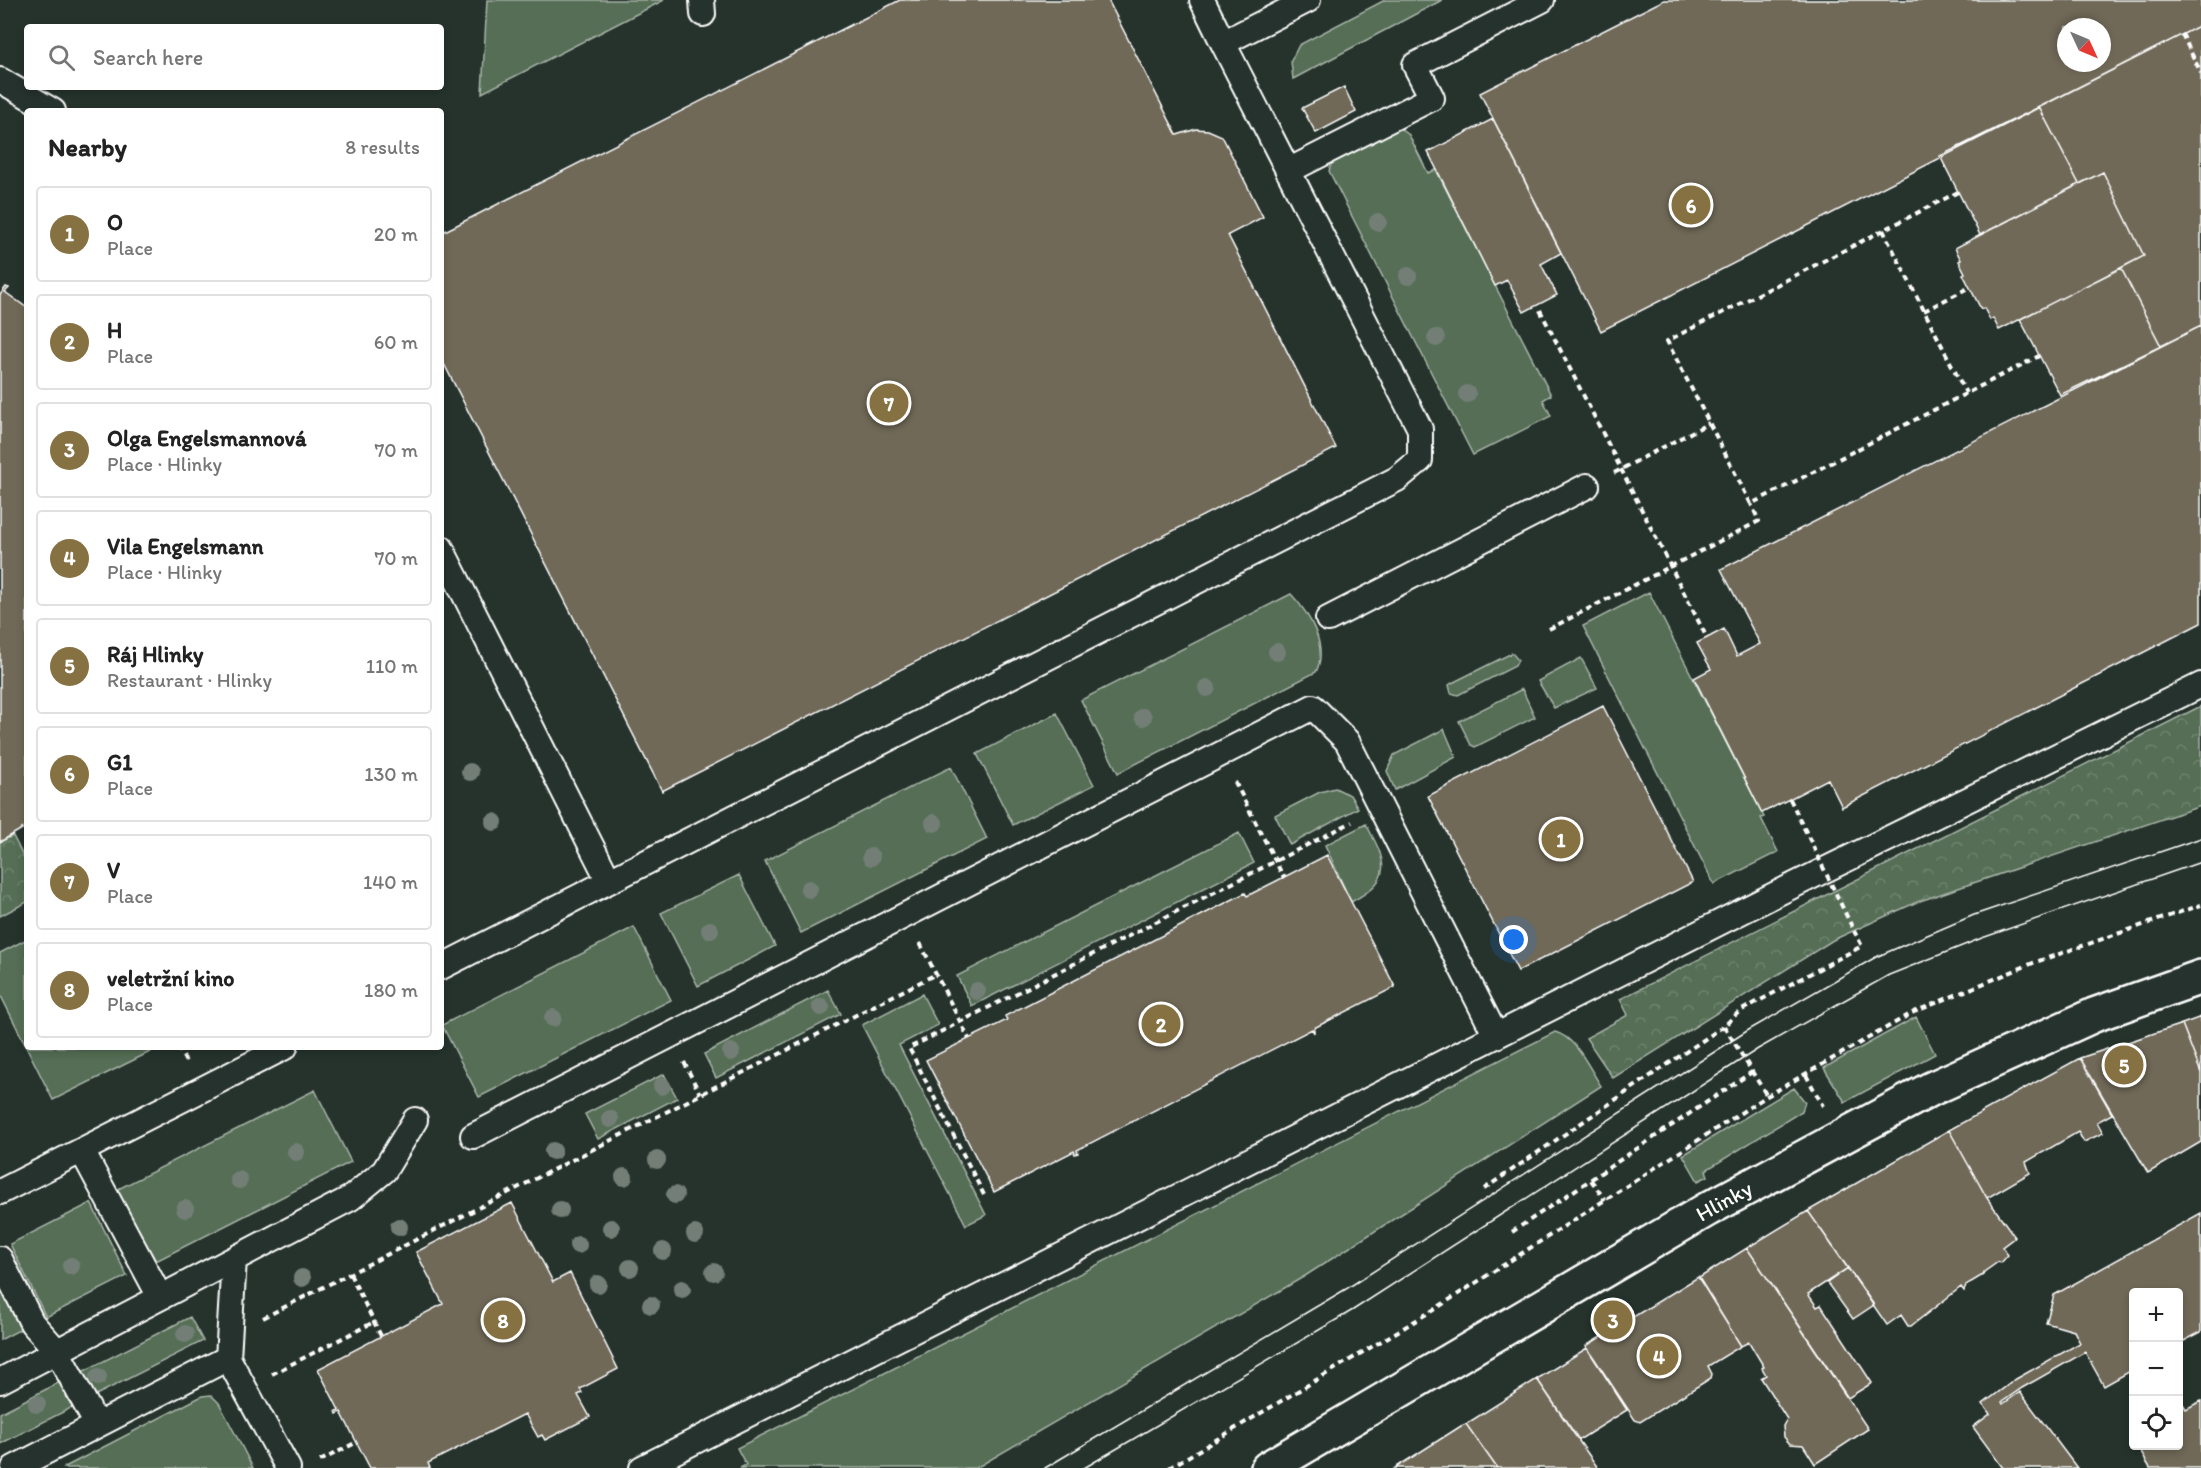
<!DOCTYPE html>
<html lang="en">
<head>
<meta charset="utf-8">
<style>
  body { margin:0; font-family:Itim,sans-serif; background:#f2f2f2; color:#222 }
  .controls { position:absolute; right:18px; bottom:18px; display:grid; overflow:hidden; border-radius:6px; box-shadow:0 3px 9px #0003 }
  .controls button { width:54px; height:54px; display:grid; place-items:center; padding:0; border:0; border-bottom:2px solid #e0e0e0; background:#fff; color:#222; font:30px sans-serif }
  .compass { position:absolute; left:2057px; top:18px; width:54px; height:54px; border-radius:50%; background:#fff; box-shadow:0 3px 9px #0003; rotate:134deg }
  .you { position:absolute; left:1514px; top:940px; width:21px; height:21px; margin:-15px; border:4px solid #fff; border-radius:50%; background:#1a73e8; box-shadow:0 0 0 9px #1a73e833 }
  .badge { display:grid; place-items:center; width:39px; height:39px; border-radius:50%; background:#857141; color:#fff; font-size:20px; font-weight:700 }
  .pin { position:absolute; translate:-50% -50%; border:3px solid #fff; box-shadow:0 2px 6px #0006 }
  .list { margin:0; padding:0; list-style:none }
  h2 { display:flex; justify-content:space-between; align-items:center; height:78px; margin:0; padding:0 24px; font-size:26px }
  h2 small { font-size:20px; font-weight:400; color:#767676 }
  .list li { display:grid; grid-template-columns:39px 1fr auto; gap:18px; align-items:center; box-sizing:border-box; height:96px; margin:0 12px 12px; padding:0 12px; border:2px solid #e0e0e0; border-radius:6px }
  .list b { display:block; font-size:22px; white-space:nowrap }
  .list p { margin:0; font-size:20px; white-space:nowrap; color:#767676 }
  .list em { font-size:20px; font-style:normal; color:#767676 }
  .icon { flex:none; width:33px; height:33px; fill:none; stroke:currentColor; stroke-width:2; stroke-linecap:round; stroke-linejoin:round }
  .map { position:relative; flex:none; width:2201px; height:1468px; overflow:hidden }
  .search { position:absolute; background:#fff; box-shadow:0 3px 9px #0003; left:24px; top:24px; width:420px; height:66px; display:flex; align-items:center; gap:15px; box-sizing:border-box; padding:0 21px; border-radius:6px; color:#767676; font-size:22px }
  .panel { position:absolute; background:#fff; box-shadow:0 3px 9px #0003; left:24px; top:108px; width:420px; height:942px; border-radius:6px }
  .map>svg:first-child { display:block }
</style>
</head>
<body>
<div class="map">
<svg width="2201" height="1468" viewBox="0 0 2201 1468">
  <defs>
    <pattern id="forest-crowns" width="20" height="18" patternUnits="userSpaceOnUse" patternTransform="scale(1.5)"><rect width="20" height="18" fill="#546e54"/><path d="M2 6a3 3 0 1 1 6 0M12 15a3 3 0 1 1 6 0" fill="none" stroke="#6e846e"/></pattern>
  </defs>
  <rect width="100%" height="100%" fill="#26332d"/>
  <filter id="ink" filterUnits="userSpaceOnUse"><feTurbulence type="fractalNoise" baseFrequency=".0167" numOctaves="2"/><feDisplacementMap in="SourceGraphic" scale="12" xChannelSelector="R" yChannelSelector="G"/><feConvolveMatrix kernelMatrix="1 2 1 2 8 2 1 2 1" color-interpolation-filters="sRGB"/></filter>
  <g filter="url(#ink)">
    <path fill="#546e54" stroke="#aab6aa" stroke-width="1.5" d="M487,0H664L482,93Z
      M1385,0H1442L1293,79L1291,61L1299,45Z
      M1400,128L1409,135L1428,173L1436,170L1551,395L1543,400L1551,416L1473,455L1329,171L1332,161Z
      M1649,592L1764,817L1761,818L1778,852L1714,884L1583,626Z
      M1291,594C1309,613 1329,646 1316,672L1118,773L1081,700Z
      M1512,653L1518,660L1515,666L1458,695L1451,693L1449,685L1452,683Z
      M1581,658L1597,688L1554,708L1538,681Z
      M1522,689L1535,717L1475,747L1471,745L1459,721Z
      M1057,713L1094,785L1013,825L977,754Z
      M1444,729L1456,757L1395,790L1387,771L1394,755Z
      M951,767L987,839L801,933L765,861Z
      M1335,788L1350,795L1358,808L1290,845L1275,815L1320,792Z
      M1366,824C1386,861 1395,879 1351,902L1325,845Z
      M1239,833L1254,863L972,1006L957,976Z
      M739,875L775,946L698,986L661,913Z
      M634,927L671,1000L479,1097L442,1025Z
      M27,939V1047H160L53,1100L0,994V953Z
      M828,990L841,1014L716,1078L704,1054Z
      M922,994L938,1025L899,1045L986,1215L966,1225L862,1025Z
      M1916,1017L1935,1054L1845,1102L1824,1068Z
      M1555,1032C1577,1038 1589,1068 1601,1086L1305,1276L976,1468H740L746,1465L737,1448Z
      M664,1074L677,1098L598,1139L585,1114Z
      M1794,1088L1805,1102L1802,1111L1706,1170L1708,1176L1698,1181L1683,1155Z
      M315,1090L351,1162L152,1263L116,1190Z
      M91,1203L127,1276L46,1317L10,1244Z
      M0,1288L21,1329L0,1340Z
      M190,1317L203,1341L94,1396L82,1372Z
      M60,1382L73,1407L0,1444V1413Z
      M211,1395L219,1403L253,1468H63L202,1396Z"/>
    <path fill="url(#forest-crowns)" stroke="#aab6aa" stroke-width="1.5" d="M2201,706V806L1917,902L1833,940L1613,1078L1586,1038L1628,1015L1620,999Z
      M13,836L27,864V902L0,916V842Z"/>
    <path fill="#706958" stroke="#fff" stroke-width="1.5" fill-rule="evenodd" d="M900,0H1108L1177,135L1196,129L1208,130L1222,136L1263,217L1228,235L1336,448L662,791L441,358V233Z
      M1664,0H2201V25L1601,331L1480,93ZM2066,27H2102V63H2066Z
      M2201,25V326L2161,346L2121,268L2144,256L2103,172L2079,184L2039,107Z
      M1344,87L1356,112L1316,133L1302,108Z
      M2039,107L2079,184L1980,235L1940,156Z
      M1493,119L1561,253L1541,264L1557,295L1524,312L1507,280L1495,286L1428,152Z
      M2103,172L2144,256L1999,330L1993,318L1990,320L1984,308L1981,309L1963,274L1965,273L1959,261L1961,260L1955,248Z
      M2121,268L2161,346L2060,395L2020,319Z
      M6,287L9,288L5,292L27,308V826L0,842V295Z
      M2201,326V623L1842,807L1828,779L1762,813L1694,678L1711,669L1697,643L1707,638L1724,629L1737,656L1760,644L1721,569Z
      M1603,706L1693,882L1518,971L1428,796Z
      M1327,855L1395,987L1314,1028V1033L1312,1029L1077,1150L1078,1153L1075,1154L1074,1151L994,1192L926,1060L1007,1020L1005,1016L1245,893L1247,896Z
      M2201,1017V1073L2182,1024Z
      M2182,1024L2201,1073V1142L2148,1173L2080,1058Z
      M2080,1058L2112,1114L2097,1122L2103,1133L2084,1142L2078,1132L2026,1162L2030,1173L1987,1198L1949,1130Z
      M1949,1130L1987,1198L2015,1237L2002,1247L2008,1255L2001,1263L1998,1262L1984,1272L1983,1275L1966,1285L1964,1291L1961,1287L1911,1326H1908L1901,1315L1887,1325L1808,1211Z
      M512,1203L553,1282L570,1273L618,1369L580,1389L582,1393L578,1395L590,1417L545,1440L542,1435L538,1437L525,1414L428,1463L430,1468H370L341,1412L337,1414L336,1411L339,1410L318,1369L443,1304L416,1252Z
      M1808,1211L1848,1268L1808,1294L1817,1307L1821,1305L1872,1383L1848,1398L1747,1248Z
      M2201,1213V1332L2178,1344V1292H2134V1369L2104,1386L2085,1352L2022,1388L2002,1402L2003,1404L2020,1392L2077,1468H2003L1973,1427L1990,1414L1983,1404L2016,1379L2080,1343L2074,1331L2046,1323L2054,1295Z
      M1747,1248L1868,1429L1815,1464L1803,1445L1790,1444L1784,1437L1783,1426L1787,1419L1761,1378L1766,1375L1762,1368L1764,1367L1749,1342L1741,1346L1699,1278Z
      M1848,1268L1874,1305L1853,1319L1827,1283Z
      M1698,1277L1741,1346L1708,1366L1712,1374L1711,1378L1640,1422L1635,1420L1586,1346Z
      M1587,1348L1627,1410L1579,1440L1537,1379Z
      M1537,1379L1579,1441L1598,1468H1497L1466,1424Z
      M2201,1401V1468H2150L2137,1446H2178V1408L2183,1404L2186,1409Z
      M1466,1424L1497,1468H1395L1461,1426Z"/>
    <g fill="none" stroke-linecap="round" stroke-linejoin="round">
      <defs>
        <path id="lane" d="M702,0L703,14
          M1202,0L1223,43L1308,0
          M0,80L53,111
          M1288,171L1432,98L1415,65L1542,0
          M441,548L609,881
          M1328,619L1587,486
          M441,967L1397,479L1420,460V429L1223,43
          M473,1136L1313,707L1347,741L1496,1036
          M82,1151L160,1297
          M0,1192L285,1047
          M0,1259L32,1323L57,1351L97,1425
          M234,1259L228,1358L288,1468
          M0,1381L351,1198L384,1171L415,1120
          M14,1468L228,1358
          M642,1468L1776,894L2201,685"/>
        <path id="secondary" d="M1268,1468L1708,1209L1931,1089L2094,1015L2201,977"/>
      </defs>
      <use href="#lane" stroke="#fff" stroke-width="28"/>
      <use href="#secondary" stroke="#fff" stroke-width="38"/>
      <path stroke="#fff" stroke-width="4" stroke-dasharray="6 4.5" stroke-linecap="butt" d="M2182,34L2201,73
        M1958,192L1667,341L1751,504L2039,356
        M1883,230L1966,393
        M1540,310L1707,638
        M1924,311L1970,287
        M1614,473L1709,423
        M1549,629L1759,521L1751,504
        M1235,782L1284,878
        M920,943L969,1039
        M1724,1026L1767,1096
        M178,1047L186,1062
        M684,1062L700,1094
        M1806,1075L1823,1106
        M1591,1180L1605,1200
        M1484,1189L1724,1026L1740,1011L1862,946L1854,931
        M984,1195L909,1048L1352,822
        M1512,1232L1752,1072
        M350,1274L381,1336
        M263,1318L936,974
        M272,1374L374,1322
        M320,1461L357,1442
        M1169,1468L1435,1309L1767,1096L1914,1012L2033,963L2201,905"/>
      <use href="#lane" stroke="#26332d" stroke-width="24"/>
      <use href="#secondary" stroke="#26332d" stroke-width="33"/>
      <path stroke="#fff" stroke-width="1.5" d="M1045,1468L1346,1289L1747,1031L1876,957L1974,915L2201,838
        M1084,1468L1353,1310L1758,1049L1889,975L1982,938L2201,862"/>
      <path stroke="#fff" stroke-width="4" stroke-dasharray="6 4.5" stroke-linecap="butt" d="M1790,799L1854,931"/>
    </g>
    <g fill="#737f76">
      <circle cx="1378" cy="222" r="9"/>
      <circle cx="1408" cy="276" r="9"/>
      <circle cx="1436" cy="338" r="9"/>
      <circle cx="1467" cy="394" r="9"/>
      <circle cx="1277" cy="652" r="9"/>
      <circle cx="1207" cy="688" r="9"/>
      <circle cx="1143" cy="717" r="9"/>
      <circle cx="470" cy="772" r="9"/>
      <circle cx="494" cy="822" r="9"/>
      <circle cx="934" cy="823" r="9"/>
      <circle cx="871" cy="857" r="9"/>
      <circle cx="809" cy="889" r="9"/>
      <circle cx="710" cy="930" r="9"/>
      <circle cx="977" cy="991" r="9"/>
      <circle cx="821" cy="1007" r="9"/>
      <circle cx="553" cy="1018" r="9"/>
      <circle cx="731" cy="1052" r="9"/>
      <circle cx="662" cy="1086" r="9"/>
      <circle cx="610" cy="1119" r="9"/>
      <circle cx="553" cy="1151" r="9"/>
      <circle cx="296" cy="1152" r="9"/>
      <circle cx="657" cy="1160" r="9"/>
      <circle cx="624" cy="1177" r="9"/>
      <circle cx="239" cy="1180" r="9"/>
      <circle cx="675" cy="1195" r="9"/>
      <circle cx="185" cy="1209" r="9"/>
      <circle cx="560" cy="1210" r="9"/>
      <circle cx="399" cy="1227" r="9"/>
      <circle cx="611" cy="1228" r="9"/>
      <circle cx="695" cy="1234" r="9"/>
      <circle cx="578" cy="1245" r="9"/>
      <circle cx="663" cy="1251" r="9"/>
      <circle cx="71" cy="1266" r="9"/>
      <circle cx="630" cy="1268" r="9"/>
      <circle cx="714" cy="1272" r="9"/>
      <circle cx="302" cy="1278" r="9"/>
      <circle cx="598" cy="1284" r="9"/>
      <circle cx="682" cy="1289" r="9"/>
      <circle cx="651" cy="1305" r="9"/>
      <circle cx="185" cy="1334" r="9"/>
      <circle cx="98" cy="1377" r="9"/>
      <circle cx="37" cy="1404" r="9"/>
    </g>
  </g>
  <g text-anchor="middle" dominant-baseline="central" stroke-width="4.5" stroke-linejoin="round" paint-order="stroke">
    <g font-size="22" fill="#fff" stroke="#26332d">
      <text transform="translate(1724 1201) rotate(-29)">Hlinky</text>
    </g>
  </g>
</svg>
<div class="controls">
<button>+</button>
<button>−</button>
<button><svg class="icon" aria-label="locate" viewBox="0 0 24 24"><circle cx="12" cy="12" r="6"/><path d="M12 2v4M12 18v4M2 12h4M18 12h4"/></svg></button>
</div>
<svg class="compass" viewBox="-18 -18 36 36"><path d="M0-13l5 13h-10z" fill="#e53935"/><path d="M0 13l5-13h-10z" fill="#767676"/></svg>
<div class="you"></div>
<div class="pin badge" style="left:1561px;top:839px">1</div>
<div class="pin badge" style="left:1161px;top:1024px">2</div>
<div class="pin badge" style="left:1613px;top:1320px">3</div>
<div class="pin badge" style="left:1659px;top:1356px">4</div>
<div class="pin badge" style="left:2124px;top:1065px">5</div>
<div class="pin badge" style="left:1691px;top:205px">6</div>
<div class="pin badge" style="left:889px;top:403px">7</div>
<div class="pin badge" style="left:503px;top:1320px">8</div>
<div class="search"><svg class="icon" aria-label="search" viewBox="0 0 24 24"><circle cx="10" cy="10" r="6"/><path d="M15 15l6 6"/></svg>Search here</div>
<section class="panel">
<h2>Nearby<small>8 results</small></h2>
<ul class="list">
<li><span class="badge">1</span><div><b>O</b><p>Place</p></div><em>20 m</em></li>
<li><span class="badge">2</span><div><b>H</b><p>Place</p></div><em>60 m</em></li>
<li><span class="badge">3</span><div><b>Olga Engelsmannová</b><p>Place · Hlinky</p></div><em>70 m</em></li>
<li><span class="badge">4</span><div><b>Vila Engelsmann</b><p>Place · Hlinky</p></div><em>70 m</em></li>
<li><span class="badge">5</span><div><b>Ráj Hlinky</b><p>Restaurant · Hlinky</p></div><em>110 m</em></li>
<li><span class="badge">6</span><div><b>G1</b><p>Place</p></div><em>130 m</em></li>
<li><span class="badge">7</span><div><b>V</b><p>Place</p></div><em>140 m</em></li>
<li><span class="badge">8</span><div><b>veletržní kino</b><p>Place</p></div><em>180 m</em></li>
</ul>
</section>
</div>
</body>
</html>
